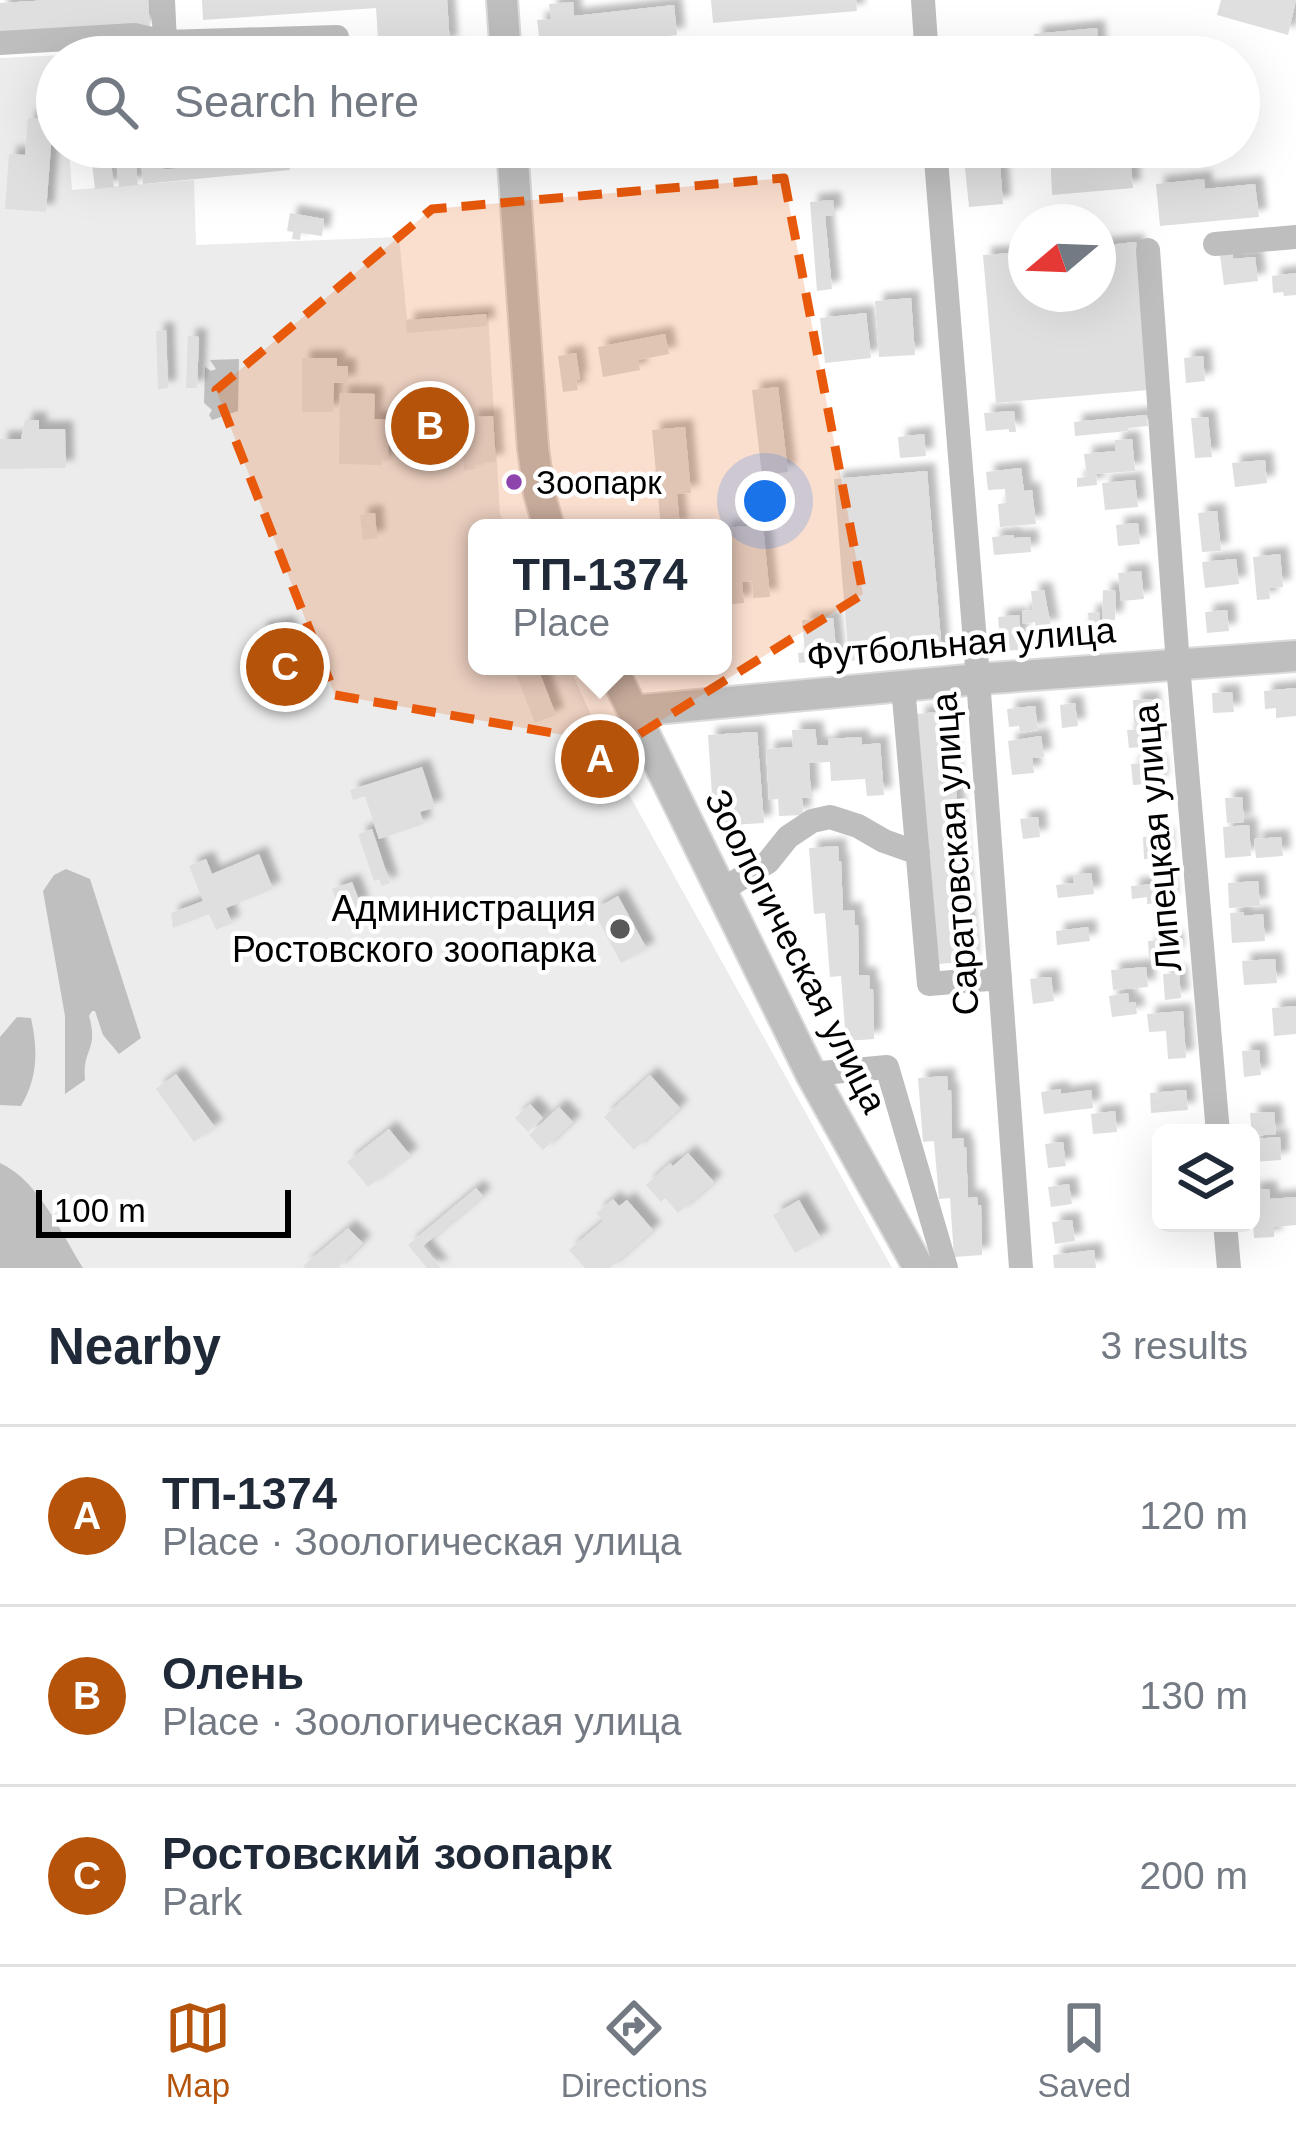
<!DOCTYPE html>
<html lang="en">
<head>
<meta charset="utf-8">
<style>
  body { margin:0; font-family:Arial,sans-serif; background:#f2f2f3; color:#1f2937 }
  .controls { position:absolute; right:36px; bottom:36px; display:grid; overflow:hidden; border-radius:18px; box-shadow:0 12px 48px #0002 }
  .controls button { width:108px; height:108px; display:grid; place-items:center; padding:0; border:0; border-bottom:3px solid #e0e1e3; background:#fff; color:#1f2937; font:60px sans-serif }
  .compass { position:absolute; left:1008px; top:204px; width:108px; height:108px; border-radius:50%; background:#fff; box-shadow:0 12px 48px #0002; rotate:251deg }
  .scale { position:absolute; left:36px; bottom:30px; width:255px; box-sizing:border-box; padding-left:12px; border:6px solid #000; border-top:0; font-size:33px; line-height:42px; white-space:nowrap; color:#000; -webkit-text-stroke:9px #fff; paint-order:stroke }
  .you { position:absolute; left:765px; top:501px; width:42px; height:42px; margin:-30px; border:9px solid #fff; border-radius:50%; background:#1a73e8; box-shadow:0 0 0 18px #1a73e833 }
  .badge { display:grid; place-items:center; width:78px; height:78px; border-radius:50%; background:#b45309; color:#fff; font-size:39px; font-weight:700 }
  .pin { position:absolute; translate:-50% -50%; border:6px solid #fff; box-shadow:0 3px 12px #0006 }
  .popup { position:absolute; left:468px; top:519px; width:264px; height:156px; box-sizing:border-box; display:grid; place-content:center; border-radius:18px; background:#fff; filter:drop-shadow(0 3px 9px #0005); font-size:39px; white-space:nowrap; color:#747a83 }
  .popup b { font-size:45px; color:#1f2937 }
  .popup::after { content:''; position:absolute; left:50%; top:100%; margin-left:-24px; border:24px solid transparent; border-top-color:#fff }
  .list { margin:0; padding:0; list-style:none }
  h2 { display:flex; justify-content:space-between; align-items:center; height:156px; margin:0; padding:0 48px; font-size:51px }
  h2 small { font-size:39px; font-weight:400; color:#747a83 }
  .list li { display:grid; grid-template-columns:78px 1fr auto; gap:36px; align-items:center; box-sizing:border-box; height:180px; padding:0 48px; border-top:3px solid #e0e1e3 }
  .list b { display:block; font-size:45px; white-space:nowrap }
  .list p { margin:0; font-size:39px; white-space:nowrap; color:#747a83 }
  .list em { font-size:39px; font-style:normal; color:#747a83 }
  .icon { flex:none; width:66px; height:66px; fill:none; stroke:currentColor; stroke-width:2; stroke-linecap:round; stroke-linejoin:round }
  .map { position:relative; flex:none; width:1296px; height:1268px; overflow:hidden }
  .search { position:absolute; background:#fff; box-shadow:0 12px 48px #0002; left:36px; right:36px; top:36px; height:132px; display:flex; align-items:center; gap:30px; box-sizing:border-box; padding:0 42px; border-radius:66px; color:#747a83; font-size:45px }
  .sheet { height:696px; background:#fff }
  nav { display:flex; justify-content:space-around; align-items:center; box-sizing:border-box; height:168px; border-top:3px solid #e0e1e3; background:#fff; font-size:33px; color:#747a83 }
  nav a { display:grid; justify-items:center; gap:6px }
  nav .on { color:#b45309 }
  .map>svg:first-child { display:block }
</style>
</head>
<body>
<div class="map">
<svg width="1296" height="1268" viewBox="0 0 1296 1268">
  <defs>
    <filter id="shadow"><feDropShadow dx="8" dy="-8" stdDeviation="3" flood-color="#0004"/></filter>
  </defs>
  <rect width="100%" height="100%" fill="#fff"/>
  <path fill="#ececec" d="M62,55L57,57V147H69L72,190L194,180L196,245L399,237L407,319L488,312L500,514L507,528H477V666H569L616,771L892,1268H0V58Z"/>
  <path fill="#bfbfbf" d="M239,359L238,411L212,420L209,415L212,410L204,403L205,367L211,371L216,369L210,360Z
    M66,869L90,879L141,1038L119,1054L103,1035L95,1011H92L89,1016C99,1050 82,1049 85,1080L65,1094V1016L43,891L54,875Z
    M17,1017L31,1018C38,1050 38,1077 21,1106L0,1105V1037Z
    M0,1163C39,1181 61,1233 83,1268H0Z"/>
  <path fill="#dfdfdf" filter="url(#shadow)" d="M51,0H148L150,28L0,37V3Z
    M202,0H447L450,45L413,48L412,36L378,38L376,8L203,20Z
    M711,0H856L857,11L713,23Z
    M1221,0H1296L1288,35L1217,15Z
    M573,2L574,16L674,5L677,35L541,51L537,20L551,19L549,4Z
    M1097,28L1099,57H1036L1034,34Z
    M28,118L53,120L46,212L5,209L9,154L25,155Z
    M90,147H109L114,187L95,189Z
    M115,147H134L138,185L119,187Z
    M140,147H156L158,167L289,155L290,170L143,184Z
    M325,147H387L388,164L347,168V162L327,163Z
    M1050,147H1129L1133,188L1052,195Z
    M1000,165L1003,204L969,207L965,168Z
    M1204,179L1205,189L1255,184L1259,217L1160,226L1156,184Z
    M833,200L834,216H825L832,289L817,291L810,202Z
    M290,213L324,219L322,236L301,233L300,240L292,239L293,232L287,231Z
    M1136,242L1149,390L996,403L983,255L1026,252V294H1098V246Z
    M1232,254L1233,259L1255,257L1258,281L1224,285L1220,255Z
    M1296,273V295L1284,296L1283,292L1273,293L1272,276Z
    M911,298L915,355L879,357L875,301Z
    M866,313L871,358L825,363L820,318Z
    M486,314L487,326L407,333L406,320Z
    M166,330L168,388L158,389L156,331Z
    M665,334L669,354L638,360L640,370L603,377L598,347Z
    M188,336L199,337L197,388H186Z
    M576,353L580,379L576,380L578,390L563,392L558,356Z
    M1203,356L1205,381L1186,383L1184,358Z
    M302,358H337V366H348V383H334L333,412H302Z
    M778,387L788,472L762,475L752,390Z
    M340,393L375,394L374,419L389,420L388,460H382V465L339,464Z
    M1014,411L1016,432H1009V429L986,431L984,413Z
    M1146,415L1148,426L1128,428V431L1075,436L1074,422Z
    M493,416L496,462L475,463L476,469L464,470L462,434L471,433L470,417Z
    M1208,417L1212,457L1195,458L1191,418Z
    M25,420H39V429H65L66,468L0,469V439H21Z
    M685,427L691,493L677,494L680,528H661L652,430Z
    M924,434L926,456L900,458L898,437Z
    M1132,439L1135,471L1096,474L1097,485L1077,487V478L1087,477L1084,454L1115,451V440Z
    M1265,460L1267,483L1235,487L1232,463Z
    M1021,468L1024,491L1032,490L1036,524L1000,527L998,504L1006,503L1005,489L988,490L986,472Z
    M927,471L942,653L849,661L834,479Z
    M1135,480L1138,507L1105,510L1102,483Z
    M1217,511L1221,551L1202,552L1198,513Z
    M375,513L377,538L363,540L360,515Z
    M1138,523L1140,544L1118,546L1116,525Z
    M763,525L770,597L753,598L752,581L742,582L744,603L724,605L723,528Z
    M1014,535V538L1030,537L1031,552L994,555L992,537Z
    M1280,554L1283,587L1269,588L1270,599L1257,600L1253,557Z
    M1236,559L1239,584L1205,588L1202,562Z
    M1141,571L1144,599L1121,601L1118,573Z
    M1044,590L1051,627L1036,628L1035,622L1023,624L1022,611L1033,610L1031,591Z
    M1103,590L1116,591L1115,620L1102,619Z
    M1227,610L1229,631L1207,633L1205,612Z
    M1099,612L1102,643L1085,644L1082,624H1089L1088,613Z
    M1019,615L1021,635L1017,636L1018,650L1001,651L998,617Z
    M833,618L837,659L799,663L798,653L805,652L802,620Z
    M287,624L303,695L275,702L269,672L263,674L259,658L265,657L259,630Z
    M513,666H537L556,715L535,723Z
    M1296,688V716L1276,718V708L1265,709L1264,691Z
    M1232,692L1234,712L1213,713L1212,693Z
    M1152,699L1153,721L1134,723L1133,700Z
    M1075,703L1078,726L1062,728L1060,705Z
    M1035,706L1038,730L1020,733L1019,726L1009,727L1007,709Z
    M949,711L971,961L939,964L917,714Z
    M1156,728L1157,746L1129,748L1127,730Z
    M815,729L817,745H829L828,739L861,737L862,745L880,743L884,795L867,796L865,779L831,781L830,762L809,763L811,797L802,798L803,815L779,816L778,799L769,800L766,749L793,747L792,730Z
    M757,732L764,823L714,826L708,735Z
    M1041,736L1044,757L1032,758L1034,773L1012,775L1008,741Z
    M602,746L614,772L600,778L588,752Z
    M1158,762L1160,783L1133,785L1131,764Z
    M422,767L435,807L420,812L424,824L379,839L365,796L353,800L350,790Z
    M1242,797L1244,822L1227,823L1225,798Z
    M1038,817L1040,837L1023,839L1020,819Z
    M1249,825L1251,856L1225,858L1223,827Z
    M372,829L390,883L382,886L379,879L374,881L358,834Z
    M1165,835L1166,858L1144,859L1143,837Z
    M1281,837L1283,856L1256,858L1254,839Z
    M838,846L839,861H841L843,911L854,910L855,925H858L859,975H869L870,989H873L874,1039L846,1041L841,976L830,977L825,913L814,914L809,848Z
    M259,854L273,889L226,908L232,923L216,930L209,914L173,928L171,913L203,901L189,866L206,859L212,874Z
    M1091,873L1094,894L1058,898L1056,885L1074,883L1073,875Z
    M1258,881L1260,906L1229,908L1228,883Z
    M352,882L361,905L340,912L332,889Z
    M1168,883L1170,902L1147,904V897L1132,899L1131,886Z
    M618,896L647,949L621,963L593,910Z
    M1243,912L1244,916L1263,914L1265,941L1232,943L1230,913Z
    M1088,927L1090,941L1057,945L1056,931Z
    M1175,939L1176,955L1149,957L1148,941Z
    M1275,959L1277,983L1244,985L1242,961Z
    M1146,967L1148,987L1113,990L1111,970Z
    M1179,973L1181,998L1165,1000L1163,974Z
    M1051,977L1054,1001L1033,1004L1030,979Z
    M1128,993L1129,1003L1135,1002L1137,1014L1112,1017L1109,996Z
    M1296,1006V1034L1274,1036L1272,1008Z
    M1183,1011L1186,1058L1168,1059L1166,1031L1149,1032L1147,1014Z
    M1259,1050L1261,1075L1244,1077L1242,1051Z
    M176,1074L215,1127L194,1142L156,1089Z
    M650,1075L680,1108L634,1150L604,1117Z
    M947,1076L948,1091L951,1090L952,1139L963,1138L964,1147H966L968,1198L977,1197L978,1205H981L982,1255L954,1257L950,1198L939,1199L934,1141L923,1142L918,1078Z
    M1061,1089V1094L1091,1090L1093,1108L1044,1114L1041,1092Z
    M1186,1090L1188,1110L1151,1113L1150,1093Z
    M530,1104L543,1118L528,1132L515,1118Z
    M559,1107L573,1122L543,1150L529,1135Z
    M1115,1111L1117,1132L1093,1134L1091,1114Z
    M1274,1112L1276,1134L1252,1136L1250,1113Z
    M389,1129L410,1155L368,1187L347,1162Z
    M1280,1137L1281,1160L1251,1162V1139Z
    M1063,1142L1066,1166L1048,1168L1045,1144Z
    M688,1153L714,1182L678,1213L665,1198L661,1202L646,1185L670,1163L673,1166Z
    M1069,1184L1072,1204L1051,1207L1048,1187Z
    M476,1188L483,1196L423,1246L441,1268H427L408,1245Z
    M1269,1189L1270,1199L1296,1197V1225L1274,1227V1237L1254,1238L1251,1190Z
    M613,1199L619,1206L627,1200L653,1230L610,1268H585L569,1250L603,1221L596,1213Z
    M799,1200L821,1238L795,1253L773,1215Z
    M1072,1220L1075,1241L1055,1244L1052,1222Z
    M348,1228L363,1243L339,1266L341,1268H306L303,1266Z
    M1094,1250L1096,1268H1054L1053,1255Z"/>
  <g fill="none" stroke-linecap="round" stroke-linejoin="round">
    <defs>
      <path id="major" d="M502,0L506,57
        M512,147L533,448L539,493L549,528
        M611,666L811,1074L919,1268
        M633,711L978,679L1296,656"/>
    </defs>
    <use href="#major" stroke="#dbdbdb" stroke-width="34"/>
    <path stroke="#bebebe" stroke-width="24" d="M163,0L165,42L337,37
      M923,0L927,57
      M0,43L134,35L165,42L163,53
      M165,147L167,157L250,147
      M935,147L978,679L1021,1268
      M1215,244L1296,237
      M1148,250L1178,665L1218,1133
      M903,686L929,984L1000,978
      M720,891L768,862L788,837L812,821L830,817L858,826L884,841L918,853
      M811,1074L887,1067L946,1268
      M1225,1223L1229,1268"/>
    <use href="#major" stroke="#bebebe" stroke-width="30"/>
  </g>
  <path fill="#e8590c" fill-opacity="0.2" stroke="#e8590c" stroke-width="9" stroke-dasharray="24 15" stroke-linejoin="round" d="M784,178L863,594L622,745L335,695L216,390L432,209Z"/>
  <circle fill="#8e44ad" stroke="#fff" stroke-width="4.5" cx="514" cy="482" r="10"/>
  <circle fill="#595959" stroke="#fff" stroke-width="4.5" cx="620" cy="929" r="12"/>
  <g text-anchor="middle" dominant-baseline="central" stroke-width="9" stroke-linejoin="round" paint-order="stroke">
    <g font-size="33" fill="#000" stroke="#fff" text-anchor="start">
      <text x="536" y="482">Зоопарк</text>
    </g>
    <g font-size="36" fill="#000" stroke="#fff">
      <text transform="translate(961 643) rotate(-5)">Футбольная улица</text>
      <text transform="translate(1157 838) rotate(-95)">Липецкая улица</text>
      <text transform="translate(955 854) rotate(-94)">Саратовская улица</text>
      <text transform="translate(796 951) rotate(63)">Зоологическая улица</text>
    </g>
    <g font-size="36" fill="#000" stroke="#fff" text-anchor="end">
      <text x="596" y="908">Администрация<tspan x="596" dy="41">Ростовского зоопарка</tspan></text>
    </g>
  </g>
</svg>
<div class="controls">
<button><svg class="icon" aria-label="layers" viewBox="0 0 24 24"><path d="M12 4l9 5-9 5-9-5zM3 14l9 5 9-5"/></svg></button>
</div>
<svg class="compass" viewBox="-18 -18 36 36"><path d="M0-13l5 13h-10z" fill="#e53935"/><path d="M0 13l5-13h-10z" fill="#747a83"/></svg>
<div class="scale">100 m</div>
<div class="you"></div>
<div class="pin badge" style="left:600px;top:759px">A</div>
<div class="popup"><b>ТП-1374</b>Place</div>
<div class="pin badge" style="left:430px;top:426px">B</div>
<div class="pin badge" style="left:285px;top:667px">C</div>
<div class="search"><svg class="icon" aria-label="search" viewBox="0 0 24 24"><circle cx="10" cy="10" r="6"/><path d="M15 15l6 6"/></svg>Search here</div>
</div>
<section class="sheet">
<h2>Nearby<small>3 results</small></h2>
<ul class="list">
<li><span class="badge">A</span><div><b>ТП-1374</b><p>Place · Зоологическая улица</p></div><em>120 m</em></li>
<li><span class="badge">B</span><div><b>Олень</b><p>Place · Зоологическая улица</p></div><em>130 m</em></li>
<li><span class="badge">C</span><div><b>Ростовский зоопарк</b><p>Park</p></div><em>200 m</em></li>
</ul>
</section>
<nav>
<a class="on"><svg class="icon" aria-label="map" viewBox="0 0 24 24"><path d="M3 6l6-2 6 2 6-2v14l-6 2-6-2-6 2zM9 4v14M15 6v14"/></svg>Map</a>
<a><svg class="icon" aria-label="directions" viewBox="0 0 24 24"><path d="M12 3l9 9-9 9-9-9zM9 14v-3h6M13 9l2 2-2 2"/></svg>Directions</a>
<a><svg class="icon" aria-label="saved" viewBox="0 0 24 24"><path d="M7 4h10v16l-5-4-5 4z"/></svg>Saved</a>
</nav>
</body>
</html>
